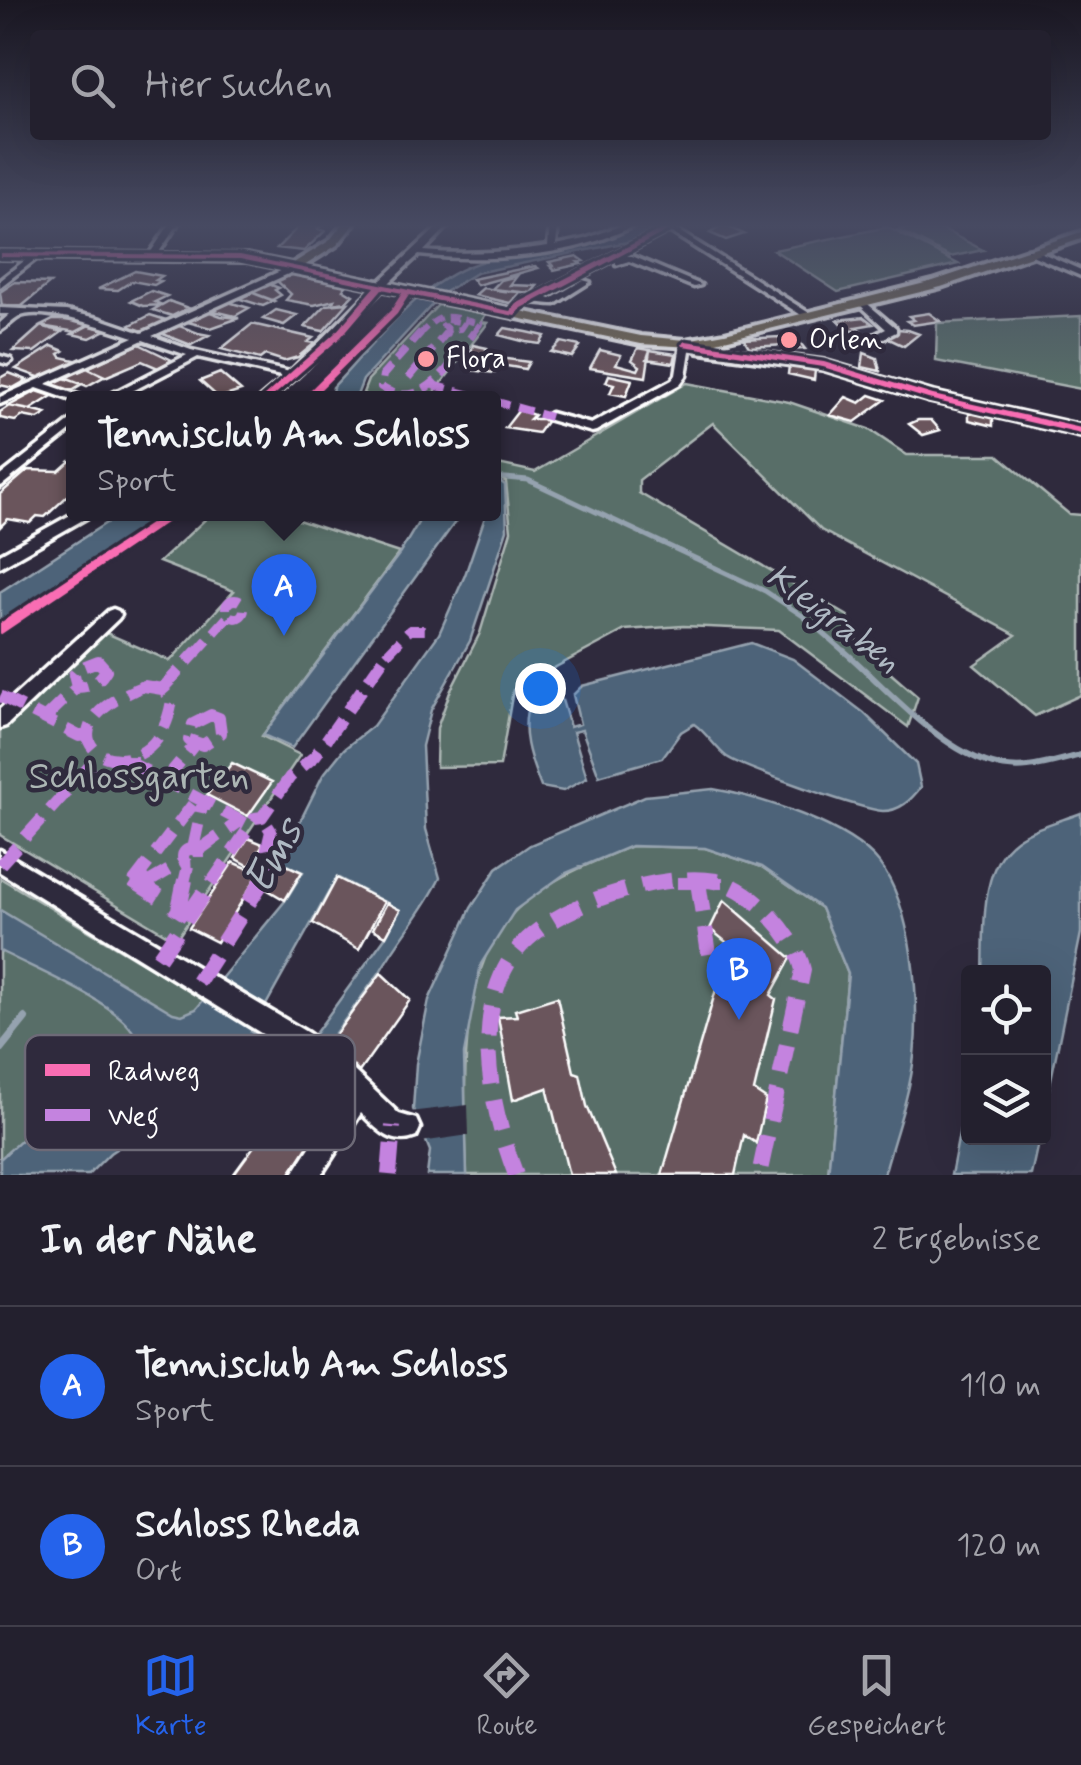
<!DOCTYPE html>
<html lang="de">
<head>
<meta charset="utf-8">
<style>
  body { margin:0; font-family:Mynerve,sans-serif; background:#2b2836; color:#f1f3f6 }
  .controls { position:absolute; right:30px; bottom:30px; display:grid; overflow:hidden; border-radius:10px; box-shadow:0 10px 40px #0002 }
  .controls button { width:90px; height:90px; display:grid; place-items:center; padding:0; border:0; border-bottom:2px solid #403e4a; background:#23202e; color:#f1f3f6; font:50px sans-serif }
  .you { position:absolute; left:540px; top:688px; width:35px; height:35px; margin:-25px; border:8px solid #fff; border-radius:50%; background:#1a73e8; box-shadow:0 0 0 15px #1a73e833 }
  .badge { display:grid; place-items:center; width:65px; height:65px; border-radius:50%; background:#2563eb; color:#fff; font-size:32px; font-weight:700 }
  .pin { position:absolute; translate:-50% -82px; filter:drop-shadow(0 2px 5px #0008) }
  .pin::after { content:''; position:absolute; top:52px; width:35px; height:30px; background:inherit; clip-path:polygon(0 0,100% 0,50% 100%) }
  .popup { position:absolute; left:66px; top:391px; width:435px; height:130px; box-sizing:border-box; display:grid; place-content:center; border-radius:10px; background:#23202e; filter:drop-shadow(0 2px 8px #0005); font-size:32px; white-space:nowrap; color:#a3a3aa }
  .popup b { font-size:38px; color:#f1f3f6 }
  .popup::after { content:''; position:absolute; left:50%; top:100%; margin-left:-20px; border:20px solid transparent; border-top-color:#23202e }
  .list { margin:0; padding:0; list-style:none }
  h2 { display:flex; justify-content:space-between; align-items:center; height:130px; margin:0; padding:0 40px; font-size:42px }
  h2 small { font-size:32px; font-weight:400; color:#a3a3aa }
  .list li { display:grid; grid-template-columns:65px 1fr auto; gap:30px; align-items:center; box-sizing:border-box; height:160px; padding:0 40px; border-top:2px solid #403e4a }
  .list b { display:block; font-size:38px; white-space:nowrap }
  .list p { margin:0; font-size:32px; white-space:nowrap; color:#a3a3aa }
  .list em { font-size:32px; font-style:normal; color:#a3a3aa }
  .icon { flex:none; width:55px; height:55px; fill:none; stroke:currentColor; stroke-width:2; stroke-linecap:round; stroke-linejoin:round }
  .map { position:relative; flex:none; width:1081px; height:1175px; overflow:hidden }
  .search { position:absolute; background:#23202e; box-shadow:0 10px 40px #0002; left:30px; right:30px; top:30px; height:110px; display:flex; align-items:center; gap:25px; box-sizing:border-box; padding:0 35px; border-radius:10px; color:#a3a3aa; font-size:38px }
  .sheet { height:450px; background:#23202e }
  nav { display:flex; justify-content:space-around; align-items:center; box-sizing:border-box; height:140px; border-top:2px solid #403e4a; background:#23202e; font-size:28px; color:#a3a3aa }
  nav a { display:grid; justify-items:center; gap:5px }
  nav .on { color:#2563eb }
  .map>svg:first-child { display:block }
</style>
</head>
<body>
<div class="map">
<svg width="1081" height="1175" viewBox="0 0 1081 1175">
  <rect width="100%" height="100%" fill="#2f2a3d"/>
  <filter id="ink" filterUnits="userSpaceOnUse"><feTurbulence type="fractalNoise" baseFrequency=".01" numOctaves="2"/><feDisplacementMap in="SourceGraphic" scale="20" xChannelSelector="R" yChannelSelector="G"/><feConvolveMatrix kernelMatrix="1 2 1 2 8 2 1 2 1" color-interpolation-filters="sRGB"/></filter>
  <g filter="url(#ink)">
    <path fill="#596e68" stroke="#acb6b4" stroke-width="2.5" d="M932,224L983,250L950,257L898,230Z
      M887,227L958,264L838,292L774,250Z
      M438,305L486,314L481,322L488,323L430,398H373L363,393L368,380Z
      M1081,316V389L936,361L937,323Z
      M687,383L789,402L868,429L907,455H998L1069,514L1081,515V695L1035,716L974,665L1016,635L821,530L713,423L639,480V493L848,616L859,646L918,697L908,727L779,630L683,626L625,630L513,690L500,766L436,767L437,728L450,692L480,633L511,531L506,482L494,474V463L535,472Z
      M211,514H280L399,553L262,736L300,755L176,940L0,835V729L104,632L170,661L234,591L159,562Z
      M631,846L705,848L762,867L821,908L848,974L828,1175H467C465,1096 454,969 517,909C549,878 591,863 631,846Z
      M0,878L225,1012L0,1175Z"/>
    <path fill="#4e6479" stroke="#95a2af" stroke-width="2.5" fill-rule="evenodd" d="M645,224H665L632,241L476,273L443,293L363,380L356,398H331L333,387C377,341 422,277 487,260C539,246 595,249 645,224Z
      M494,476L505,485L507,530L470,641L431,710L422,746L426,829L440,878C423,913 398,939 380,972L270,1121L182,1105L110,1153L88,1175H0V1159L86,1080L126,1053L134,1034C119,1003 32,968 0,951V910L173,1013L182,1015L196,1009L285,901L303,872L280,862L323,775L344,749L373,726L439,634L465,575L486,514H494ZM337,877L400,910L386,936L296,1060L251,1032Z
      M120,514H166L0,621V592Z
      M416,514H461L292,748L263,735L400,553L418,523Z
      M751,643L793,659L864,713L916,764L921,787C911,800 900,811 883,811C863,810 744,768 727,757C716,749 707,733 694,724L681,732L662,758L599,776L582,730L573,732L587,778L563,791L541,787C530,759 519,729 530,701L548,696L562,700L570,727L580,724L573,695L582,686Z
      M713,789C760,797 849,825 879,863C913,906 920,1003 914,1056C910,1095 894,1137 884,1175H828L848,974L821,908L762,867L705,848L631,846L566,873L515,910L481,964L464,1054L467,1175H427L430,1151L413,1109L416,1064L429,1000L471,908L497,868L530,845L645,796Z
      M1081,813V933L1044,1114V972H983C985,931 978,868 1016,840C1034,827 1060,821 1081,813Z
      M968,1088V1138H1039L1031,1175H951Z"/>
    <path fill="#2f2a3d" d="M468,1105L469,1135L421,1142L409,1112Z"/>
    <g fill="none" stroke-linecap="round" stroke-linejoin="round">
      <path stroke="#95a2af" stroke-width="5" d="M494,477L528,480L765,591L803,616L847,654"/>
      <path stroke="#95a2af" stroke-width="6" d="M844,651C892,692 960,776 1028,767C1046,765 1064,759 1081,755"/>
      <path stroke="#95a2af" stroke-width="8" d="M0,1049L25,1018"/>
    </g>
    <path fill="#6b555b" stroke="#fff" stroke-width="2.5" d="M301,224L321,226L318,229L325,231L304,251L277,248Z
      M724,225L744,234L726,240L710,233Z
      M577,256L584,261L578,262L581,264L554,270L550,266H553L549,262Z
      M535,266L538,268L477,285L472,279Z
      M135,271L162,276L156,280L161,281L154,285L132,281L118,290L98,289Z
      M291,275L346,286L343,289L353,295L346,302L332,304L334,300L314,305L286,300L291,294L276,280Z
      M517,276L510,285L537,286L531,293L492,289L501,280Z
      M15,282L50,283L22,306L2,307L0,292Z
      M266,283L279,288L275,290L281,295L272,300L248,291Z
      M483,288L503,291L520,292L510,303L475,295Z
      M151,291L167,296L155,302L162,305L143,306L131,301Z
      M248,291L274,301L263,306L234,297Z
      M169,301L174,303L188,308L172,316L153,310Z
      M225,301L249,308L235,316L206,309Z
      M348,303L323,331L305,327L326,305Z
      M205,310L221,316L239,318L211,328L184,321Z
      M276,310L297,315L284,325L263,319Z
      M929,313L940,321L913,325L907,321L914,320L909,316Z
      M150,315L166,320L145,333L129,326Z
      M864,317L873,324L856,327L860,330L850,331L838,320Z
      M53,320H71L89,325L76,332L41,326Z
      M252,324L313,338L308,342L315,343L298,357L284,361L265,355L260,359L221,349Z
      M89,325L106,330L90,338L72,334Z
      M177,325L198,333L209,335L191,345L163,334Z
      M41,326L62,332L34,352L13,351Z
      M505,328L527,332L545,336L540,344L526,342L499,335Z
      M898,329L908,330L919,334L904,346L887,338Z
      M789,335L801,344L805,349L787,350L779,337Z
      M780,337L785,345L749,347L744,339Z
      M561,342L580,346L572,357L551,352Z
      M139,344L172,360L158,368L142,361L105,377L87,368Z
      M473,345L487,348L484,356L529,362L525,369L501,365L495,373L470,370L477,357L470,356Z
      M52,346L64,351L59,354L61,357L79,361L41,378L16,369Z
      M638,348L650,350L646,377L590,368L600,350L621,355L616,364L638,370L640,366L632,360Z
      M650,350L676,354L674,363L647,359Z
      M864,353L877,358L880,371L862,367Z
      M789,366L815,370L814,380L788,374Z
      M87,368L105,376L87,386L65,377Z
      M9,373L27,380L13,388L0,385V378Z
      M220,373L241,391L219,398L200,381Z
      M609,375L632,380L626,396L610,393L614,384L606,382Z
      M64,378L82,384L67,393L47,386Z
      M37,391L52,396L30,410L9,406Z
      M870,395L885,400L855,422L830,415L846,397L860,403Z
      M9,406L30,410L46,414L38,419L23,416L15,421L0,418V412Z
      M519,410L534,415L530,419H548L538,433L505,428Z
      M969,411L993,417V426L969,420Z
      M918,420H931L940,430L923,435L909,424Z
      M70,461L74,462V490L45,517L37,516L30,523L8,519L0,527V494L28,470L59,471Z
      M232,763L272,782L248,816L207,795Z
      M248,838L263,844L250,866L235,858Z
      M233,862L259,873L217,942L189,928Z
      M280,862L302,872L285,900L263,887Z
      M337,878L384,902L359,949L313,923Z
      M724,900L791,958L771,995L776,999L754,1091L766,1099L756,1143L744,1135L735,1175H662L724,962L728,963L735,949L710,929Z
      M387,903L400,910L386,936L373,929Z
      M381,973L410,1000L359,1072L330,1042Z
      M557,997L574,1072L580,1074L587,1106L616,1175H569L547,1088L513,1100L498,1017L517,1016L515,1010Z
      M311,1068L340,1101L289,1175H233Z"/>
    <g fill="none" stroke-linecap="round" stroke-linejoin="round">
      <defs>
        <path id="minor" d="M170,224H178L155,258H149L148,256Z
          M441,224H450L424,251C466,255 507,252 548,246L550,224H558L556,245L585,239L625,224H636C579,257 484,263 419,255C367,300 326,355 272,398H260L285,377L198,357L119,398H106L107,396L187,355L143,340L46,384L81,396L82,398H74V401L37,388L0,404V397L134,337C110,329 40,305 19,317C12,321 7,327 0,331V323L10,314H0V308L66,311L98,318L142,333L294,265L298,268L297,270L152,336L191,350L290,372L380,281Z
          M670,224H681L674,228L814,316L806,318L669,231L544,297L551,299L583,280L590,282L555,304C534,304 533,296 515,316L507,314L516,304Z
          M1027,249H1033L1081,270V276L1027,253Z
          M33,254L40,256L0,287V280Z
          M626,256H632L701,285L694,287L629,261L616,265V261Z
          M863,300L896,328V332L876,342H868V338L886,329L860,305L858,303Z
          M686,341L691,344L686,376L680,384L596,431L592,432L546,419L544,417L550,413L591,424L672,380L676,375L681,344Z
          M0,356L11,359L12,361L7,364L0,362Z
          M74,418V428L0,487V476Z
          M74,513L90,514L88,517L0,567V554Z
          M113,609L118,611L121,615L118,619L6,726L0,728V709L108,611Z
          M0,850L308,1033L334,1052L399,1114L416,1119L420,1128L416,1137C392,1147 377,1129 361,1113L321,1175H292L343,1096L316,1070L290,1051L0,872Z"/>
        <path id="major" d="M343,224H354L337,245L304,266L641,336L686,340L725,333L933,281L1081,232V239L941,287L704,345L824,361L934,393L1081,426V436L926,400L822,369L698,352L692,347L641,344L247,261L0,258V252L247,255L292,264L329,241Z"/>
      </defs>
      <use href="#minor" stroke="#fff" stroke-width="7"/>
      <use href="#major" stroke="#fff" stroke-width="8"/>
      <use href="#minor" fill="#2f2a3d" fill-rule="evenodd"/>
      <use href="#major" fill="#756a55" fill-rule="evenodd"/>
      <path stroke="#c483df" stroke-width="6" stroke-dasharray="11 6" stroke-linecap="butt" d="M429,224L445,225
        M447,320L464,323L460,329L449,330L443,325Z
        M419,335C443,309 448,316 480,324L472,335
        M445,335L449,330"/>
      <path stroke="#c483df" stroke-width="8" stroke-dasharray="15 8" stroke-linecap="butt" d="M421,332L383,375L381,387C423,414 452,363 474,332
        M409,378L447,332
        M433,385L483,398
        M494,401L550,417"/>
      <path stroke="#c483df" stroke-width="10" stroke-dasharray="19 10" stroke-linecap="butt" d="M226 609a9 9 0 1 1 18 0a9 9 0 1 1-18 0Z
        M195,654L228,617
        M387,654L410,630H432"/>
      <path stroke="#c483df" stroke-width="12" stroke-dasharray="25 12" stroke-linecap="butt" d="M98,661L106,670C99,682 91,687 77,687L74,675L80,668Z
        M144,686L162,689L172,700C155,813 11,738 144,686Z
        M162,689L197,651
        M0,696L79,736L88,735
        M211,715L219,718L221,733L203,745L189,740L193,724Z
        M45,718L77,687
        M131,756V763L250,826L255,818L262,817L290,777L315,756L389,651
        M164,781L194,745
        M193,849L203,802
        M183 857a8 8 0 1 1 16 0a8 8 0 1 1-16 0Z
        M198,851L240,821
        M0,865L99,756
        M133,883L197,799
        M147,883L183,862
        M184,883L188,866
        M211,883L250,826
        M261,883L271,867L267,848L271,831L262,817
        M677,883H723"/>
      <path stroke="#c483df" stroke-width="16" stroke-dasharray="31 16" stroke-linecap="butt" d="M133,880L188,915
        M698,882L709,954
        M141,886L151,880
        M179,909L185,880
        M159,958L213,880
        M198,982L263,880
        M389,1175L393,1126
        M516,1175C491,1110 470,1015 514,954C549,906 659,871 716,881C751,887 796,936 803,970L759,1175"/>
      <defs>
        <path id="cycleway" d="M671,224H680L522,308L515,316L409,295L397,314L312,398H302L391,310L402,293L382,289L341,337L271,398H262L335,333L375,287L240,259L0,257V253L240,255L510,311L516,304Z
          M686,341L824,362L933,395L1081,428V434L928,399L823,367L683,346L682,344Z
          M165,514H179L0,635V623Z"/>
      </defs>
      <use href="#cycleway" stroke="#2f2a3d" stroke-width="7"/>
      <use href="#cycleway" fill="#f96db3" fill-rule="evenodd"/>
    </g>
  </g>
  <linearGradient id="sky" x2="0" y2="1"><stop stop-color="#1a1722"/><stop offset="0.58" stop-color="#474a62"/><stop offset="1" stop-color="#474a62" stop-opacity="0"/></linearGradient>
  <rect width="1081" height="389" fill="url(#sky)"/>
  <g fill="#ff9aa2" stroke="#2f2a3d" stroke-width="4">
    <circle cx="789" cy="340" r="10"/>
    <circle cx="426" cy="359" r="10"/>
  </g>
  <g text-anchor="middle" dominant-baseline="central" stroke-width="9" stroke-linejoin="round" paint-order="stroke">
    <g font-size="28" fill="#fff" stroke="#2f2a3d" text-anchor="start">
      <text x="809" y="340">Orlen</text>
      <text x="446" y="359">Flora</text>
    </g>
    <g font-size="35" font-style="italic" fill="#afb9c3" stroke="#2f2a3d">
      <text transform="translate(833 619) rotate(37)">Kleigraben</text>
    </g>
    <g font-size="38" fill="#acb6b4" stroke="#2f2a3d">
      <text x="139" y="777">Schlossgarten</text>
    </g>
    <g font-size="42" font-style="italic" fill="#afb9c3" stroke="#2f2a3d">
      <text transform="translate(275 857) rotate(-61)">Ems</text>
    </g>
  </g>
  <rect x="25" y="1035" width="330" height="115" rx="15" fill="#2f2a3d" stroke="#6d6a77" stroke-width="2.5"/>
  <rect x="45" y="1064" width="45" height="12" fill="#f96db3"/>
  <rect x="45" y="1109" width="45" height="12" fill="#c483df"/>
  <g font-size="28" fill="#fff">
    <text x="108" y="1080">Radweg</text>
    <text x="108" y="1125">Weg</text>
  </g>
</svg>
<div class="controls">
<button><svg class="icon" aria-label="locate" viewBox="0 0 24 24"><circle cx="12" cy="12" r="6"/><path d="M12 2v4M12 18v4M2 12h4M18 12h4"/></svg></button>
<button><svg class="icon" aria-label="layers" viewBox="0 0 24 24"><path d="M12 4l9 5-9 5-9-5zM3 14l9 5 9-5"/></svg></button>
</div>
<div class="you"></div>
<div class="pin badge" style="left:284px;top:636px">A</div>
<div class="popup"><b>Tennisclub Am Schloss</b>Sport</div>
<div class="pin badge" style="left:739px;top:1020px">B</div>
<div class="search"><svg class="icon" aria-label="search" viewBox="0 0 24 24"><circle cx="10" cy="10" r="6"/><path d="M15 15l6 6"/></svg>Hier suchen</div>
</div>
<section class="sheet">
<h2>In der Nähe<small>2 Ergebnisse</small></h2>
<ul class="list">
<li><span class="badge">A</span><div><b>Tennisclub Am Schloss</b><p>Sport</p></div><em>110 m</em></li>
<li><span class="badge">B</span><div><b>Schloss Rheda</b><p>Ort</p></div><em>120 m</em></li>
</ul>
</section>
<nav>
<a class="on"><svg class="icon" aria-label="map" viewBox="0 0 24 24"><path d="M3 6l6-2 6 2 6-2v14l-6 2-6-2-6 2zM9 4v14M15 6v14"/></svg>Karte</a>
<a><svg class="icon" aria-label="directions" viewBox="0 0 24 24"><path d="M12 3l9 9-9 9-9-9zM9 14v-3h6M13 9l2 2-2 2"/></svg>Route</a>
<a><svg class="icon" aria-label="saved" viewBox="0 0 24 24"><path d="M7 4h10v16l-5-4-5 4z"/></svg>Gespeichert</a>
</nav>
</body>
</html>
